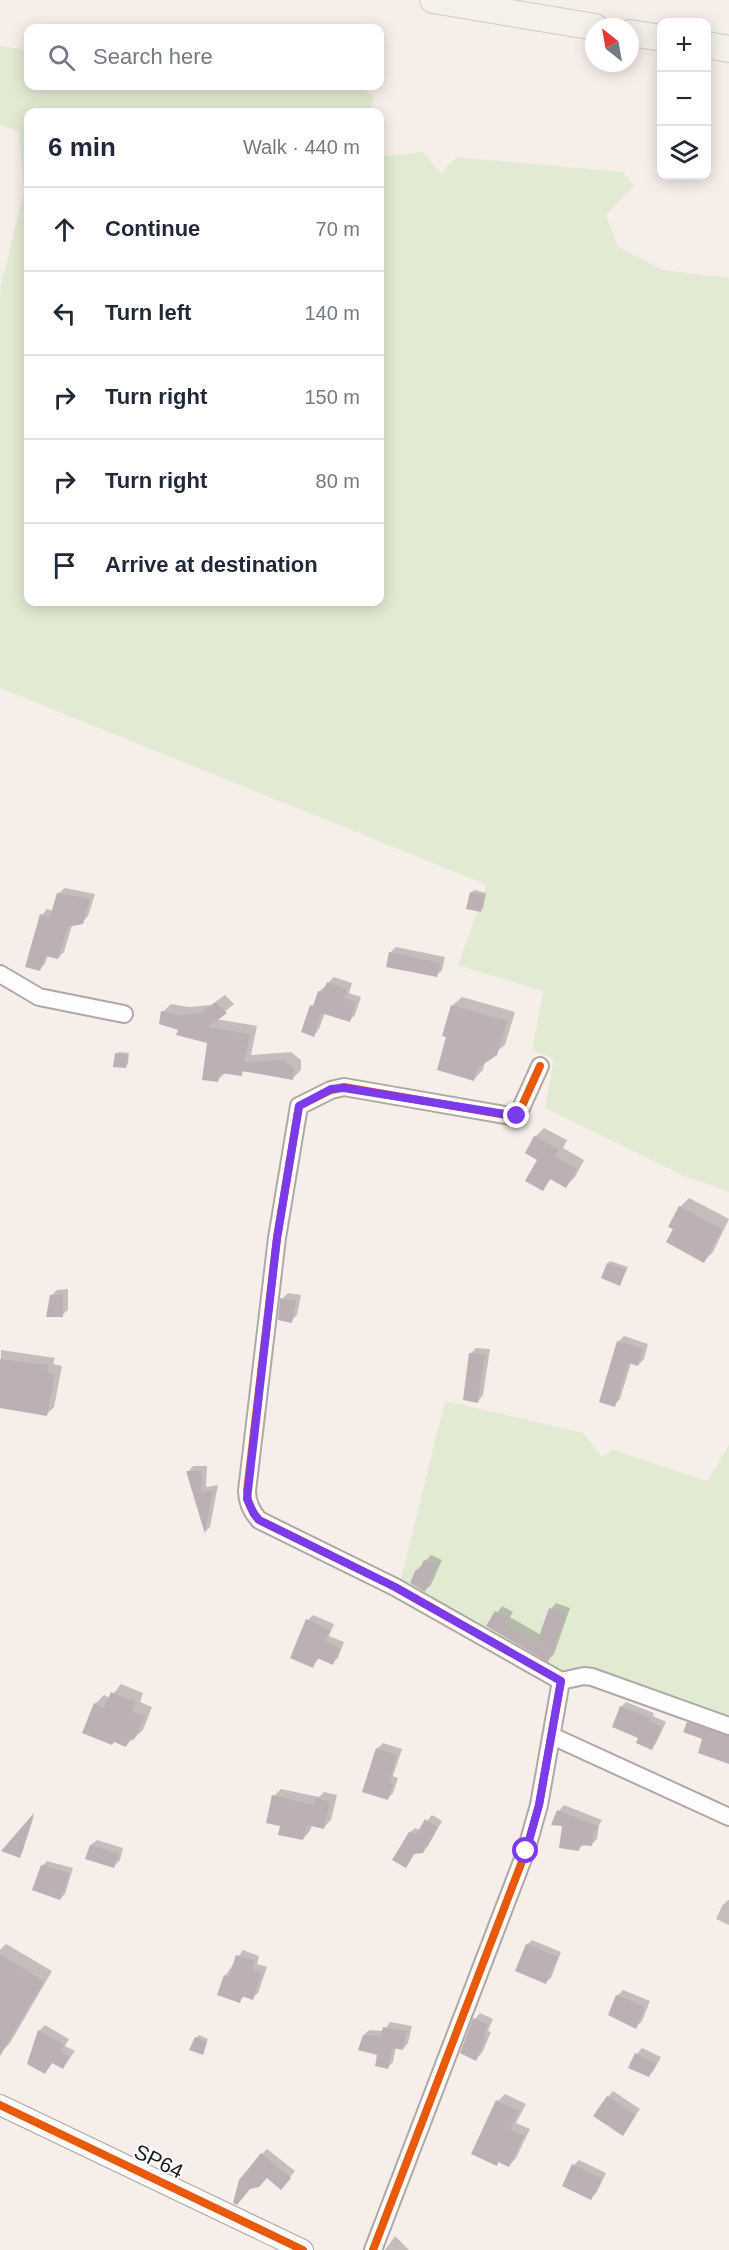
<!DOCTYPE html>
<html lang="en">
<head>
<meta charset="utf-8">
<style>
  body { margin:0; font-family:Arial,sans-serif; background:#f6f6f7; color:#1f2937 }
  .controls { position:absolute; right:18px; top:18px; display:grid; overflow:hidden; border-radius:12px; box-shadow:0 3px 15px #0003 }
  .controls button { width:54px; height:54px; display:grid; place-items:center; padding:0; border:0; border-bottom:2px solid #e0e1e3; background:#fff; color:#1f2937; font:30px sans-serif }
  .compass { position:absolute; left:585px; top:18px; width:54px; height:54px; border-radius:50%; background:#fff; box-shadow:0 3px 15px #0003; rotate:329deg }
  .stop { position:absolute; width:18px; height:18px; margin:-14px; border:4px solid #7c3aed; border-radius:50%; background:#fff }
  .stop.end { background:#7c3aed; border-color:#fff; box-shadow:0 2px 6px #0008 }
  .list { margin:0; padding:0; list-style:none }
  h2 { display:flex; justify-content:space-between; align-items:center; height:78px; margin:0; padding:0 24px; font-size:26px }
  h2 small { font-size:20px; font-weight:400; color:#747a83 }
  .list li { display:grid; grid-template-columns:39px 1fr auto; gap:18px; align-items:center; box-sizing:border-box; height:84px; padding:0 24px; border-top:2px solid #e0e1e3 }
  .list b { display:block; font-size:22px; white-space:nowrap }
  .list em { font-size:20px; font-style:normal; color:#747a83 }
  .icon { flex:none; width:33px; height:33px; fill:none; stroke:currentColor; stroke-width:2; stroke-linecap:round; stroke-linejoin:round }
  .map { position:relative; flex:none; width:729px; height:2250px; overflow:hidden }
  .search { position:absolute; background:#fff; box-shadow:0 3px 15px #0003; left:24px; top:24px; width:360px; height:66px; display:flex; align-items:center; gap:15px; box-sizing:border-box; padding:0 21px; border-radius:12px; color:#747a83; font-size:22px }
  .panel { position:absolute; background:#fff; box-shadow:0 3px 15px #0003; left:24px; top:108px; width:360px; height:498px; border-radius:12px }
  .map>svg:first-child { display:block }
</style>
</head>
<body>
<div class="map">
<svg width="729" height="2250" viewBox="0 0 729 2250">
  <rect width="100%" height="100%" fill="#f7ede9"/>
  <path fill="#e1ebd3" d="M0,46L28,50V86H358L374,96L369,112H28V602H380V157L423,152L441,174L456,157L623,172L634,186L606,215L618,247L663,270L729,278V1192L682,1175L545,1108L554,1059L532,1050L543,991L458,965L487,885L0,688V300L1,285L24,192L19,131L0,125Z
    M445,1401L583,1433L602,1457L613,1450L707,1481L729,1445V1719L560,1674L400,1584Z"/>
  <path fill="#0003" d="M65,888L95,894L88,916L82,922L72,925L64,952L58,958L48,955L45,964L40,969L42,915L47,909L53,911L59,893Z
    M474,890L486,893L483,908L480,910L471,893Z
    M396,947L445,957L442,970L437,975L390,953Z
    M334,977L352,983L349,993L361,997L355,1015L349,1021L325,1013L319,1029L314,1035L312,1006L317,1001L320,991Z
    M225,995L234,1004L216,1019L257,1026L251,1055L291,1052L301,1060V1070L293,1078L245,1070L241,1074L226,1072L218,1080L209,1042L179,1029L163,1012L171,1004L189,1007L211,1005Z
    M462,997L515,1012L505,1045L485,1061L483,1070L474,1079L448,1036L444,1035L453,1005Z
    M119,1052L129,1053L128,1064L126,1066L116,1054Z
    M544,1128L567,1140L563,1148L584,1160L575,1177L566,1186L552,1178L542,1189L539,1159L527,1152L535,1137Z
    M689,1198L729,1219L713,1252L704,1261L680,1207Z
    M610,1261L628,1267L620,1284L608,1263Z
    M68,1289V1310L62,1315L51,1296L57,1290Z
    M288,1293L301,1295L297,1315L291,1321L282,1299Z
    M624,1336L648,1344L644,1359L638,1365L631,1363L620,1399L614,1405L618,1342Z
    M476,1348L490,1349L483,1395L478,1401L471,1353Z
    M1,1350L55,1358L53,1364L62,1366L54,1407L46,1415L0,1406Z
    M193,1466H207L206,1487L218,1485L210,1527L206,1531L188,1472Z
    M431,1555L442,1560L431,1585L425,1590L417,1570Z
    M556,1603L570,1608L554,1654L548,1660L488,1626L502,1606L513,1612L510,1617L541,1635L551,1609Z
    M313,1615L334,1624L329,1636L344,1642L338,1658L332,1663L319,1658L313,1666L308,1620Z
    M121,1684L143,1693L140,1702L152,1707L143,1730L125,1746L95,1704L104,1695L110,1698Z
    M626,1702L654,1713L653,1716L666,1722L656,1743L652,1748L640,1737L621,1707Z
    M697,1714L729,1724V1763L688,1723Z
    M383,1743L402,1749L393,1776L398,1778L393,1793L388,1798L377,1749Z
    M281,1789L319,1797L324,1792L337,1795L331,1820L324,1827L312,1825L310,1831L303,1839L282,1825L274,1796Z
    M564,1805L602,1820L599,1825L597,1839L591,1845L584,1844L579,1849L564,1825L559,1811Z
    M432,1815L442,1821L428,1846L422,1852L415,1853L406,1866L395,1859L410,1832L415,1828L420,1830Z
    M34,1816L22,1853L19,1856L3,1851Z
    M97,1840L123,1848L120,1860L114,1866L91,1845Z
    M47,1861L73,1868L65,1894L60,1899L42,1866Z
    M728,1900H729V1925L716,1919L722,1906Z
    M532,1940L561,1952L551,1978L546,1982L527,1945Z
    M6,1944L52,1971L10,2043L1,2052L0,1950Z
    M243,1950L259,1956L257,1964L267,1967L258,1993L252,1998L245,1996L239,2001L225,1976Z
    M623,1990L650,2001L642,2021L636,2027L617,1996Z
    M480,2013L493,2019L488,2031L491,2032L482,2053L476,2059L462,2052L475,2019Z
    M390,2022L412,2026L408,2043L403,2049L396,2047L393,2062L388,2067L364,2035L369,2030L384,2031Z
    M45,2025L69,2039L65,2046L75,2051L63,2067L53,2062L45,2072L29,2063L39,2031Z
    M199,2035L208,2039L202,2053L196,2038Z
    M642,2048L661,2057L654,2070L649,2076L637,2054Z
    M613,2091L640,2109L623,2134L608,2097Z
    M505,2094L526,2104L516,2123L530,2129L516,2158L509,2166L499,2161L496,2164L498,2101Z
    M267,2149L295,2171L286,2182L267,2177L262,2154Z
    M579,2160L606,2173L597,2192L591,2198L574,2165Z
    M395,2236L409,2250H385Z"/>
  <path fill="#bdb0b4" d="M470,892L484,895L481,912L466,909Z
    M57,893L90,899L83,924L68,927L58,959L45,956L40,971L25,967L40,914L50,917Z
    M389,952L440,963L437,977L386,967Z
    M327,982L347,989L344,998L356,1002L350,1022L321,1013L314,1037L301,1032L310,1005L313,1006L318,991L323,992Z
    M216,1002L227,1013L208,1027L250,1034L244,1062L283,1060L294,1068L293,1080L242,1071V1076L220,1073L218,1082L202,1080L207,1043L176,1035L178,1030L159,1024L161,1011L180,1015L201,1013Z
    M451,1005L507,1021L497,1055L478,1068L474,1081L437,1070L446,1037L442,1036Z
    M115,1053L128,1055L126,1068L113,1067Z
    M534,1136L559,1150L555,1157L577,1169L566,1188L550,1179L543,1191L525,1181L537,1160L525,1153Z
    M679,1206L722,1229L704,1263L666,1242L673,1229L668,1227Z
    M607,1263L626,1270L620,1286L601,1278Z
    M63,1294V1317H46L50,1295Z
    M280,1298L296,1301L292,1323L278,1320Z
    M617,1341L643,1349L638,1366L628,1363L615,1407L599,1402Z
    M469,1353L485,1355L478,1403L463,1400Z
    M0,1359L48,1365L47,1372L55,1374L47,1416L0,1408Z
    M186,1471H202L201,1492L213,1490L205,1534Z
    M424,1560L437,1565L425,1592L410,1583L416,1569L419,1571Z
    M549,1608L566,1614L548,1662L486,1626L495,1611L508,1618L505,1624L537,1642Z
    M306,1619L330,1630L325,1641L340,1648L333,1665L317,1658L313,1668L290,1658Z
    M111,1692L135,1702L132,1711L145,1716L134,1740L130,1738L126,1747L114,1742L112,1745L82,1733L94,1703L104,1708Z
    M620,1706L650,1718L649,1721L662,1727L652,1750L636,1743L638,1738L612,1727Z
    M687,1722L729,1736V1764L698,1753L702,1739L683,1732Z
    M376,1748L397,1755L389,1782L393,1784L388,1800L362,1792Z
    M272,1795L314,1805L315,1798L330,1802L324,1829L307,1825L303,1840L278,1835L280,1826L266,1823Z
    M557,1810L597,1826L596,1831L594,1830L592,1846L580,1845L579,1851L559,1848L562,1826L551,1825Z
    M34,1813L20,1858L1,1851Z
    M425,1819L438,1827L423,1853L414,1854L406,1868L392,1860L409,1832L416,1835Z
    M90,1845L119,1854L114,1868L85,1859Z
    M41,1865L70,1873L60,1900L32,1890Z
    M526,1944L558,1957L546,1984L515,1971Z
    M0,1954L44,1981L0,2056Z
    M236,1955L255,1961L252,1969L262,1973L253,2000L242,1996L240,2003L217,1995L224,1975L229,1977Z
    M616,1995L645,2007L636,2029L608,2015Z
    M473,2018L488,2024L483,2037L486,2038L476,2061L460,2053Z
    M383,2027L407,2031L403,2050L393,2048L388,2069L375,2066L377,2055L358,2050L363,2035L381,2036Z
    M38,2030L64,2045L61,2052L70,2057L63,2069L52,2063L45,2074L27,2064Z
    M195,2037L207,2042L203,2055L189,2050Z
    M635,2053L656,2063L649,2077L628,2068Z
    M607,2096L636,2115L623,2136L593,2116Z
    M496,2100L519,2111L510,2130L524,2136L509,2167L498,2162L497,2166L471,2154Z
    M261,2153L291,2178L281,2190L267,2178L259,2187L250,2189L237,2205L233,2203L239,2180Z
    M572,2164L602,2179L591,2200L562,2186Z"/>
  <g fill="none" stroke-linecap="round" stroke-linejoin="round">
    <defs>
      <path id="minor" d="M0,974L39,997L124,1014
        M561,1681L584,1676L592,1677L729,1726
        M552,1736L729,1817
        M373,2250L526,1851L539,1805L561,1681L395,1587L259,1520C251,1511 247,1502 247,1491L277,1238L299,1106L331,1090L344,1087L517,1117L540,1066"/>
      <path id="tertiary" d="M0,2105L303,2250"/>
      <path id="primary" d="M433,0L595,27
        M630,33L662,38
        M706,45L729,49"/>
    </defs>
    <use href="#minor" stroke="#afa8a4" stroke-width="20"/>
    <use href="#tertiary" stroke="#afa8a4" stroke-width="22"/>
    <use href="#primary" stroke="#cfcbc9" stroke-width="28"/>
    <use href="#minor" stroke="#fefcfc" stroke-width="16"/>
    <use href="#tertiary" stroke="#fefcfc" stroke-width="20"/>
    <use href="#primary" stroke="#f5f0ea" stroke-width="26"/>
    <defs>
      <path id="cycleway" d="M0,2105L303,2250
        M373,2250L526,1851L539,1805L561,1681L395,1587L259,1520C251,1511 247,1502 247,1491L277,1238L299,1106L331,1090L344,1087L517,1117L540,1066"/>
    </defs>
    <use href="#cycleway" stroke="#fcfdfc" stroke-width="11"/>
    <use href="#cycleway" stroke="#e8590c" stroke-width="8"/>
  </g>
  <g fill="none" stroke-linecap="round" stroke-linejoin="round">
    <path stroke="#7c3aed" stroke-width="8" d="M517,1116L344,1088L331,1089L299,1106L277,1238L247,1499L254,1514L259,1520L395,1587L561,1681L539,1805L526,1851"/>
  </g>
  <g text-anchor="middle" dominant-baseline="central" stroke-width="4.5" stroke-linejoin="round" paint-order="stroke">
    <g font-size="21" fill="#201a17" stroke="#fcfdfc">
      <text transform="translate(159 2161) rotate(26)">SP64</text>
    </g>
  </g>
</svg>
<div class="controls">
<button>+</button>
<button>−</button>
<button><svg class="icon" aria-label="layers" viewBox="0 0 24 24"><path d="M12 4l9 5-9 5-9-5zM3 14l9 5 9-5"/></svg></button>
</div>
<svg class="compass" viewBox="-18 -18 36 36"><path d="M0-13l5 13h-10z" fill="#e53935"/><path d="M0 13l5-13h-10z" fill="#747a83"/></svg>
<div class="stop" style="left:526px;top:1851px"></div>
<div class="stop end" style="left:517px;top:1116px"></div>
<div class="search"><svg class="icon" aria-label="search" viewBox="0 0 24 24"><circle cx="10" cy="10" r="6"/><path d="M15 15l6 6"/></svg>Search here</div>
<section class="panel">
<h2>6 min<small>Walk · 440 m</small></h2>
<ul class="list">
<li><svg class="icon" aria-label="ahead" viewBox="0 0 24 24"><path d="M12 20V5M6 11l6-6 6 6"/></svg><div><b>Continue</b></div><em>70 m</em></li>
<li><svg class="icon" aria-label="left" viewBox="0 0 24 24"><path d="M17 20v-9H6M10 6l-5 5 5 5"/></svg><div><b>Turn left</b></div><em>140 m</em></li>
<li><svg class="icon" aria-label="right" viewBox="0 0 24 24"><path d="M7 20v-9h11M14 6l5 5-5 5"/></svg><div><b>Turn right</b></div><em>150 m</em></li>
<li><svg class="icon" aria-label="right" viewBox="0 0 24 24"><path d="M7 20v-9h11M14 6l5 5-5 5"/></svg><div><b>Turn right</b></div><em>80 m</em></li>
<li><svg class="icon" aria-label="arrive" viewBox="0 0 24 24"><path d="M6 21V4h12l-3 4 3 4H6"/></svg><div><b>Arrive at destination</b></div></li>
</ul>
</section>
</div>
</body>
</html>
